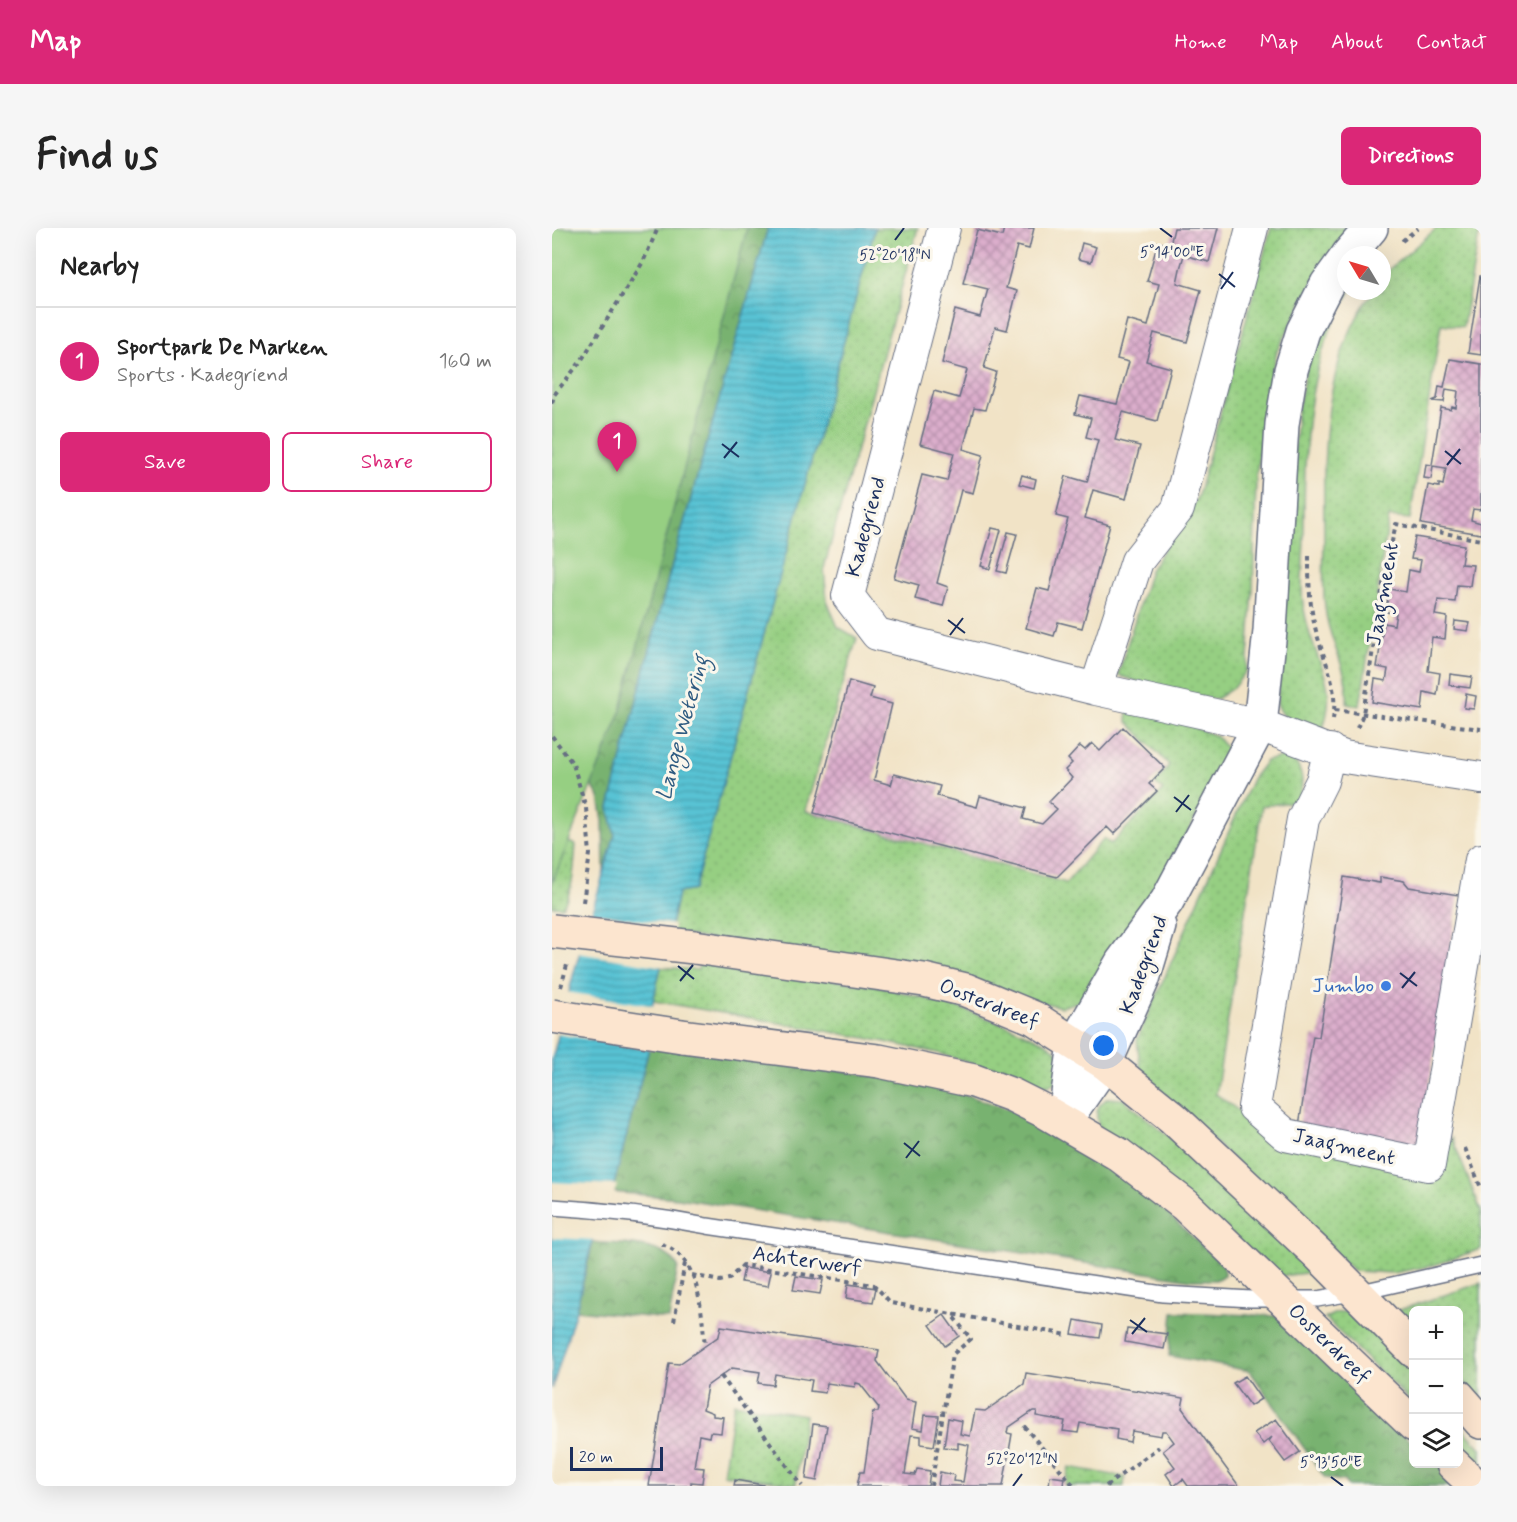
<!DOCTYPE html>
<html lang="en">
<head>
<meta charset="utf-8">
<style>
  body { margin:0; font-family:Mynerve,sans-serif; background:#f6f6f6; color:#222 }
  .controls { position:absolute; right:18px; bottom:18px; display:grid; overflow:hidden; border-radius:9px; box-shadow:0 6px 24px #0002 }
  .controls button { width:54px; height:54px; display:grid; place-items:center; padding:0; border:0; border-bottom:2px solid #e0e0e0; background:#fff; color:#222; font:30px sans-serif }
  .compass { position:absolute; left:785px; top:18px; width:54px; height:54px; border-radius:50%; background:#fff; box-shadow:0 6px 24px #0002; rotate:308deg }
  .scale { position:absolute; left:18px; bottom:15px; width:93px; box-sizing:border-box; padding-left:6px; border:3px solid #1b2f5e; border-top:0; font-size:16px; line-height:21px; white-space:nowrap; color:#1b2f5e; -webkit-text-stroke:4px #fbf7ec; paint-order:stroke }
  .you { position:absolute; left:552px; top:818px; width:21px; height:21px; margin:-15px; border:4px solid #fff; border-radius:50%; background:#1a73e8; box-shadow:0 0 0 9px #1a73e833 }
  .badge { display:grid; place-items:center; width:39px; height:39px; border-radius:50%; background:#db2777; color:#fff; font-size:20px; font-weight:700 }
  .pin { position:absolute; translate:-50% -50px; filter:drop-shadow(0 2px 3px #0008) }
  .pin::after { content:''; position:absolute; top:32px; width:21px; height:18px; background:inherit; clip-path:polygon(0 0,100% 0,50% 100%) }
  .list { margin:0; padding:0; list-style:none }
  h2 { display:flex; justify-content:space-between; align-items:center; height:78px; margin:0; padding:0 24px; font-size:26px }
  h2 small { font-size:20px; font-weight:400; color:#767676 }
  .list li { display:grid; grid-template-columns:39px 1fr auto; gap:18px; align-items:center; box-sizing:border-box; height:108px; padding:0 24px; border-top:2px solid #e0e0e0 }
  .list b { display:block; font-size:22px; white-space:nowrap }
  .list p { margin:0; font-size:20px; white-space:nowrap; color:#767676 }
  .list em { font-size:20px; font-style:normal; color:#767676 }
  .actions { display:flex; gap:12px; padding:18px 24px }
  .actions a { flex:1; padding:14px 0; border:2px solid #db2777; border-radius:9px; text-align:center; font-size:21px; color:#db2777 }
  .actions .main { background:#db2777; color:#fff }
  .icon { flex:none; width:33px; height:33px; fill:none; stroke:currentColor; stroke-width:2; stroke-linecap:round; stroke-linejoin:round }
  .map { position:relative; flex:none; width:929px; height:1258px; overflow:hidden; border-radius:9px }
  header { display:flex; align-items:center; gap:36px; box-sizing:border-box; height:84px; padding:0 30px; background:#db2777; color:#fff }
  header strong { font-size:28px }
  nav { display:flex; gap:33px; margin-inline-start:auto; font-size:21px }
  .intro { display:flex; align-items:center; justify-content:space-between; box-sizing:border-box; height:144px; padding:0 36px }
  h1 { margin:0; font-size:42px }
  .button { padding:15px 27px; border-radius:9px; background:#db2777; color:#fff; font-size:21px; font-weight:700 }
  main { display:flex; gap:36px; padding:0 36px }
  aside { flex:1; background:#fff; border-radius:9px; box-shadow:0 6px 24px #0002 }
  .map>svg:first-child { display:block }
</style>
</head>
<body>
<header>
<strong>Map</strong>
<nav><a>Home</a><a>Map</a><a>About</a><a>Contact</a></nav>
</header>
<div class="intro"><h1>Find us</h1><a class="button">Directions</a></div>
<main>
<aside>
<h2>Nearby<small></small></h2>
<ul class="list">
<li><span class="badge">1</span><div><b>Sportpark De Marken</b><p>Sports · Kadegriend</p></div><em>160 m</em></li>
</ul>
<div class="actions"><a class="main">Save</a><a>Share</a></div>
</aside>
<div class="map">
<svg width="929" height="1258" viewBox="0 0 929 1258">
  <defs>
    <pattern id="grass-dots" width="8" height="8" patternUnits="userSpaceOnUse" patternTransform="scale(1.5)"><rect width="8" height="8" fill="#96cf82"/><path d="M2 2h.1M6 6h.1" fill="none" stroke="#81b273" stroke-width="1.8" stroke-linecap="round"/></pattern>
    <pattern id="forest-crowns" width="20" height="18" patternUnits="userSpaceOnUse" patternTransform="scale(1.5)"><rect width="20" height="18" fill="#78b270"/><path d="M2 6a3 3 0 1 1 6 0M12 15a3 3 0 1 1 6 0" fill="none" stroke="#62915f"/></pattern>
    <pattern id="water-rules" width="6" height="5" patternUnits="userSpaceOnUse" patternTransform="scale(1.5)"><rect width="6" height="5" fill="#59c3d4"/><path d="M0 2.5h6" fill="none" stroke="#499faf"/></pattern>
    <pattern id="building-cross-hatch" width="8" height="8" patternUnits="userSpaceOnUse" patternTransform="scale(1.5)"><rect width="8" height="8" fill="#dcaecc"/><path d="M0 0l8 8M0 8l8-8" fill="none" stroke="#b28ea9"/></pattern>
  </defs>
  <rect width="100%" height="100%" fill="#fbf7ec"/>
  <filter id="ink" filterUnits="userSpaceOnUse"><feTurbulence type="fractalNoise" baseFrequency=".0167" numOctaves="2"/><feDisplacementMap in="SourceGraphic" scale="12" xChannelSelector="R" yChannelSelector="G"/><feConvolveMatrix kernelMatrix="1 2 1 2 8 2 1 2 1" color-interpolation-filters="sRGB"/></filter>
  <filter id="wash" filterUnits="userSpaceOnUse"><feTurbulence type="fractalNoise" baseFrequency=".008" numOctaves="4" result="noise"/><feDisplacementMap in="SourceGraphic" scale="24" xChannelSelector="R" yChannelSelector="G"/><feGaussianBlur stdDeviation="1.35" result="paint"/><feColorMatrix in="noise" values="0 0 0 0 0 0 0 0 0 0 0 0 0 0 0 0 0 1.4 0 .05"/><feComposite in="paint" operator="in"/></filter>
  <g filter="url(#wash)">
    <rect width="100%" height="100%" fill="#f1e3c6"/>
    <path fill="url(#grass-dots)" stroke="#587f70" stroke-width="1.5" d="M323,0H366L272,340L275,373L286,399L305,410L253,583L514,655L552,610L559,616L611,562L603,556L617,537L575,493L576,481L636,497L664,508L677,523L674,536L542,769L509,779L457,766L118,704L126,665L142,662Z
      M719,0H796L762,53L725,123L712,182L704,251L701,363L695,442L681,460L664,471L621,466L566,447L598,342L646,268Z
      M885,0H928L911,99L889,96L858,291L837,289L808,478L795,476C798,440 776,415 773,379C770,354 772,327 772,301C771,219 771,133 821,63H830V51L835,43Z
      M794,51V63H799C794,72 787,81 783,91C752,157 752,235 752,307C752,328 748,356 751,376C753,386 755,397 758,407C771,447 785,460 770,504C747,499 735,499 725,476L745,185L758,124Z
      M738,527C751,543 753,552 746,573L710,578L664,866L687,883L722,878L729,894L878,920L900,910L929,983V1021L879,1038L841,1045L802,1043L589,846L585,812L700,551L714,533Z
      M0,607L24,617C22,637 22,663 10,679L0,678Z
      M148,734L327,758L407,780L457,798L494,815L511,828L504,854L495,859L386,825L314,810L101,773L109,739L146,742Z
      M556,870L571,871L609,902L690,970L771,1043L729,1048L547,901C544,886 542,879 556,870Z
      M929,1055V1173L907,1149L906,1082H862L861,1101L844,1083Z
      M798,1083L817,1096L861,1145V1176L773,1090L784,1085Z
      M182,1175L253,1187L244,1256L171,1246Z
      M906,1196L929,1220V1236L907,1216Z
      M517,1239L573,1249L572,1258H513Z"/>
    <path fill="url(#forest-crowns)" stroke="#4a7067" stroke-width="1.5" d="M122,0H216L118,344L64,553L57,580L63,607L52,647L51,593L47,569L20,524L0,224Z
      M98,816L215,836L281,841L396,861L502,896L605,976L672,1038V1047L664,1052H639L126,970L60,964Z
      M41,1014C67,1017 110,1013 126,1038L117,1091L24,1082Z
      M621,1084L727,1088L861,1215L862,1236H884L908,1258H796L792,1253L773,1250L698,1143L617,1128Z"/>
    <path fill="#96cf82" stroke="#587f70" stroke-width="1.5" d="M0,0H195L67,489L0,655Z"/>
    <path fill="url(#water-rules)" stroke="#3a7999" stroke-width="1.5" d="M216,0H323L142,662L126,665L101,773L98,816L60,964L41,1010L24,1082L0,1161V832L22,744L63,607L57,580L118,344Z"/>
    <path fill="#f1e3c6" d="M38,684L122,697L112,739L25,725Z
      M14,764L104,778L100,821L4,806Z
      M0,954L65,957L44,1012L0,1010Z"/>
    <g id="blocks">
      <path fill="url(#building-cross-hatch)" d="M452,0H482L477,21L465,18L454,60L465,63L460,83L455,102L443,99L432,140L444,144L433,182L422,180L411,221L431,227L421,265L409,262L385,355L396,359L391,378L363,371L367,357L342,350L370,247L395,253L402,225L368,216L382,163L407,170L415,142L390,135L403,82L428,89L436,61L411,55L425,2L450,8Z
        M622,0H666L657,34L632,27L628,41L625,55L649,62L635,114L602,105L594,133L619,140L605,193L571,184L563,212L588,218L574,271L541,262L533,290L558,297L530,400L506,394L502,408L474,400L485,360L497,363L510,312L516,291L504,288L514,248L535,254L546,212L534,209L539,190L523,186L528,168L565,176L577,134L565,131L575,92L596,98L607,56L595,53L606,14L618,17Z
        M530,15L544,19L539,34L526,31Z
        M928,48H929V127L916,125Z
        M898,131L929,136V279L928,282L921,281L919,292L929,295V306L869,296L876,257L887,259V256L891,257L894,240L881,238L879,251L872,250L874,236L880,237L889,180L899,182L900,179L904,180L906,163L894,161L892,174L880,173L885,171L887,158L892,159Z
        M470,247L484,251L482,260L467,256Z
        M440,300L449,302L438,341L429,338Z
        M456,304L465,306L454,345L445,343Z
        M863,309L912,317L909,336L921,337L918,358L905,357L903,374L886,372L883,387L895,389L893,411L880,409L876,443L888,445L885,467L872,464L870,482L820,474L823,451L834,453L836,441L825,439L832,395L842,397L844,385L834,384L837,361L854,364L857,342L867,344L869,332L859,331Z
        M903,393L918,395L916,403L902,401Z
        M898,446L920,449L918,460L897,457Z
        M297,453L321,460L318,470L340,476L322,552L339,557L342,546L388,558L385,568L425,579L428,568L474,580L471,591L490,596L505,581L497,574L520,550L513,542L520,535L516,531L528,518L533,522L540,515L548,523L571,499L613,540L597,556L605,563L562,606L555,599L505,649L262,585Z
        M914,466L924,468L922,481L912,480Z
        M792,649L828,655V649L852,653L857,659L907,667L867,922L746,904L761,808L767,809Z
        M192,1040L219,1044L216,1058L189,1054Z
        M244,1048L271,1052L268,1066L241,1062Z
        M296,1056L324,1060L321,1074L294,1070Z
        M392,1087L407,1108L393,1118L378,1097Z
        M523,1092L550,1097L548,1110L520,1106Z
        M169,1098L327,1122L325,1133L354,1172L364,1174L360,1200L371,1202L373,1187L387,1188L382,1218L369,1216V1208L359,1207L356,1226L353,1246L363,1247L365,1241L378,1243L376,1258H305L308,1244H312L321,1184H326L327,1180L308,1156L304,1155L303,1159L275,1155L273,1165L258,1163L260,1152L223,1146L221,1157L206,1155L208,1144L180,1140L155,1158L151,1181L161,1185V1188L171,1189L169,1205L158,1204L157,1209L147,1207L142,1239L152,1240L150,1255L139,1254V1258H97L117,1135L127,1136L167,1108Z
        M575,1101L615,1106L612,1121L573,1114Z
        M474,1145L632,1170L630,1180L687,1258H636L631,1251L622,1258L614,1246L623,1239L611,1223L622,1214L614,1203H610L609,1208L580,1203L578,1214L564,1211L565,1201L528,1195L526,1205L511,1203L513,1193L484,1188L485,1183H481L456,1200L455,1205L460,1206L451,1258H386L388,1244L402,1247L401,1253L411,1254L417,1217L406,1215V1221L392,1219L396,1190L410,1193L408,1206L418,1208L423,1182L433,1183L472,1156Z
        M693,1148L709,1171L698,1178L681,1155Z
        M724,1191L748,1224L733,1234L717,1213L720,1209L711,1216L702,1205Z
        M261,1196L275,1198L265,1253L254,1251Z
        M498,1248L512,1250L511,1258H497Z
        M183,1252L211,1257V1258H182Z"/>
    </g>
  </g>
  <g filter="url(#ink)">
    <use href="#blocks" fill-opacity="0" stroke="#666e82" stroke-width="1.5"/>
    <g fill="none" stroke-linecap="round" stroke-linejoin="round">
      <defs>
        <path id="service" d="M0,979C52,982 103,988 155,998L611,1066L699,1071H765L818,1062L929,1037"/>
        <path id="minor" d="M392,0L296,368L325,406L544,461L708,497L792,529L929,550
          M544,461L585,333L626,281L700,0
          M778,522L770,553L751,591L702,879L734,907L877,937L929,632"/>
        <path id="tertiary" d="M796,27L819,0
          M516,888L553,835L591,751L607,698
          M512,894L523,816L570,734L615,673L708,497L718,403L730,196L739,142L751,103L775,56L794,30"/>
        <path id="secondary" d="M142,719L372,752L414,762L482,790L553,835L621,890L766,1026L862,1123
          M130,808L327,833L422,853L460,867L494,884L566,926L633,977L862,1197
          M906,1168L929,1194
          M901,1236L924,1258"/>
      </defs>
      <use href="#service" stroke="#666e82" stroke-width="18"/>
      <use href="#minor" stroke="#666e82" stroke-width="34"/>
      <use href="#tertiary" stroke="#666e82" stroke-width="36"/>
      <use href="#secondary" stroke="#666e82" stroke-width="36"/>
      <path stroke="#666e82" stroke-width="4" stroke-dasharray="4.5 4.5" stroke-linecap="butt" d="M850,13L866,0
        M0,175L2,167L29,133L91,34L106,0
        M757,328C757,352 757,375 763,399C771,432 787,456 781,491
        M783,482L929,501
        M805,500L811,486L833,343L844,296L929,312
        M0,508L21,536L34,580L38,626L31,674
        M9,759L15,737
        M913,920L929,960
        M110,1016C149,1031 149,1082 153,1118
        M140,1047L168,1053L177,1051L191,1037L322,1057L339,1075L516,1107
        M122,1093L133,1035
        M169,1148L250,1258
        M472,1198L522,1258
        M379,1258L401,1126L419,1111L400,1087
        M554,1258L607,1219"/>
      <use href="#service" stroke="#fff" stroke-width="15"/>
      <use href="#minor" stroke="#fff" stroke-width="32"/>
      <use href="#tertiary" stroke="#fff" stroke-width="33"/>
      <use href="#secondary" stroke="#fce5cf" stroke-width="33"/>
      <defs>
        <path id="secondary-bridge" d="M0,703L142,719
          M0,788L130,808"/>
      </defs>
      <use href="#secondary-bridge" stroke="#666e82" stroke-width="36" stroke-linecap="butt"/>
      <use href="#secondary-bridge" stroke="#fce5cf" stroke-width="33"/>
    </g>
  </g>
  <path fill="none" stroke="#1b2f5e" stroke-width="2" d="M608,0L620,9M343,12L352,0M667,46L683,59M669,61L681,44M170,216L187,229M893,223L909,236M172,230L185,214M895,237L908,221M396,392L413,405M398,407L411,390M622,569L639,582M624,584L637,567M126,738L142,751M848,745L865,758M128,753L141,737M850,760L863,744M352,915L368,928M354,930L367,913M578,1092L595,1104M580,1106L593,1090M779,1249L791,1258M461,1258L470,1246"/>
  <circle fill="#3f7fe0" stroke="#fbf7ec" stroke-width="2" cx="834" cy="758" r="6"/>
  <g text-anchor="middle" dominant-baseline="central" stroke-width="6" stroke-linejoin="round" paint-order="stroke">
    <g font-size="21" fill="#1b2f5e" stroke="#fbf7ec">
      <text transform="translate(314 299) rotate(-75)">Kadegriend</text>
      <text transform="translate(831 366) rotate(-80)">Jaagmeent</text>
      <text transform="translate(592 737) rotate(-70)">Kadegriend</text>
      <text transform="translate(437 776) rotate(21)">Oosterdreef</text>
      <text transform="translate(792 919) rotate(13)">Jaagmeent</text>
      <text transform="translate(255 1033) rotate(8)">Achterwerf</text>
      <text transform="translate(777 1116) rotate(44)">Oosterdreef</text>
    </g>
    <g font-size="21" fill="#366cbe" stroke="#fbf7ec" text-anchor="end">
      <text x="822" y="758">Jumbo</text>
    </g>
    <g font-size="22" font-style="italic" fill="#2e5b81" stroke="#fbf7ec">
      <text transform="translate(131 500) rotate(-75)">Lange Wetering</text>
    </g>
  </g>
  <g font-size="15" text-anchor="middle" fill="#1b2f5e" stroke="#fbf7ec" stroke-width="6" stroke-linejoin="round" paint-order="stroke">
    <text x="620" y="29">5°14'00"E</text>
    <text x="343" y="32">52°20'18"N</text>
    <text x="470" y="1236">52°20'12"N</text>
    <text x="779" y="1239">5°13'50"E</text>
  </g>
</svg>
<div class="controls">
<button>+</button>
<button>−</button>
<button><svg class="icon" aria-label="layers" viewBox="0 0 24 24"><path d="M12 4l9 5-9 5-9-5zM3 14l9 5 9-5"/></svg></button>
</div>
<svg class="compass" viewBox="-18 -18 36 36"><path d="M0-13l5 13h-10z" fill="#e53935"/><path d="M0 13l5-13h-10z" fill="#767676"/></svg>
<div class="scale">20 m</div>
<div class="you"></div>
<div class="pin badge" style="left:65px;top:244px">1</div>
</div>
</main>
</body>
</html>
